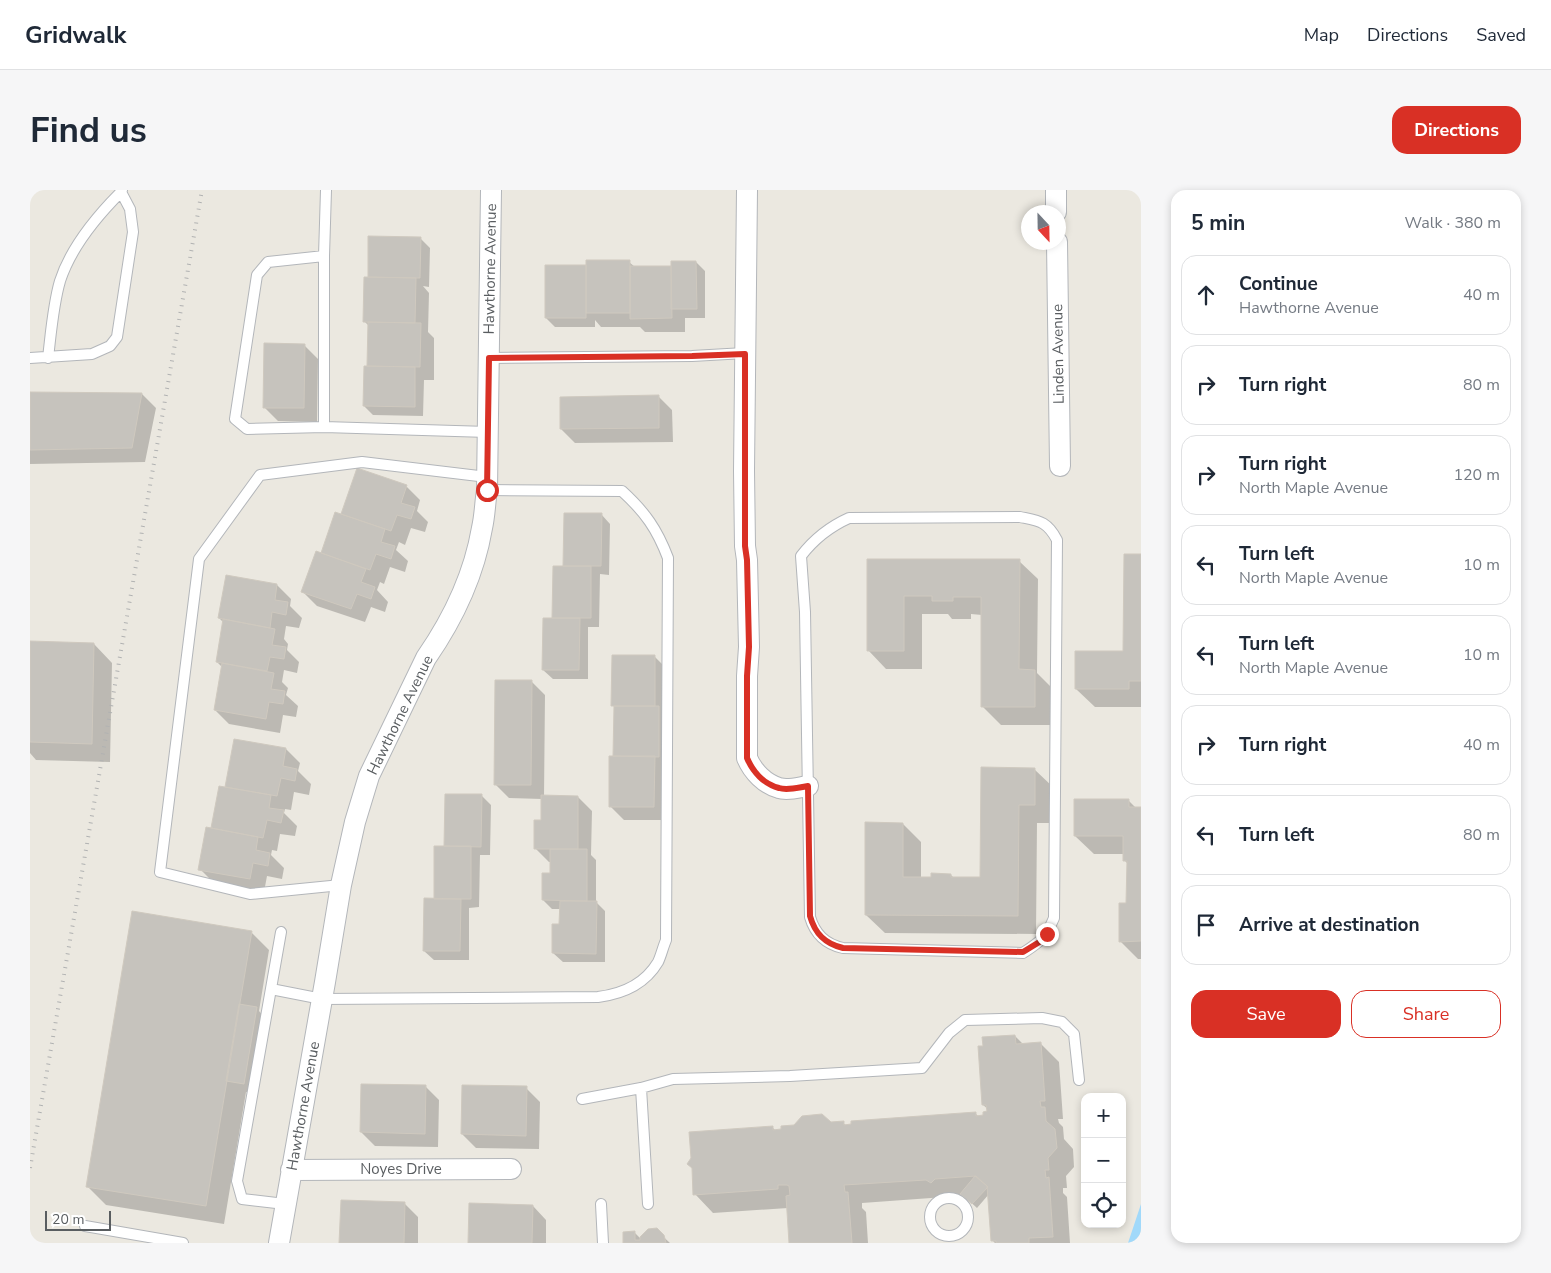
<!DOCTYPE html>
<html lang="en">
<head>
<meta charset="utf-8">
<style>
  body { margin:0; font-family:"Nunito Sans",sans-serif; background:#f6f6f7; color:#1f2937 }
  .controls { position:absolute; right:15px; bottom:15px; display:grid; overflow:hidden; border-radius:10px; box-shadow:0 2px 8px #0003 }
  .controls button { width:45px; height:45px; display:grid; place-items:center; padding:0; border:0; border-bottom:1px solid #e0e1e3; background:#fff; color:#1f2937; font:25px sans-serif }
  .compass { position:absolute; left:991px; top:15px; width:45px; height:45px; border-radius:50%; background:#fff; box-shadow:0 2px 8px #0003; rotate:158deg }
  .scale { position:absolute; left:15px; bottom:12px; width:66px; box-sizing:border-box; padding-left:5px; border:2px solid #595d60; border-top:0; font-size:14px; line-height:18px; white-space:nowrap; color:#595d60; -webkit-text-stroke:4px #fff; paint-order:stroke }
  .stop { position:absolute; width:15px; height:15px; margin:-11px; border:4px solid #d93025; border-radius:50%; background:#fff }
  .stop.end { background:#d93025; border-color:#fff; box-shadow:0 1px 5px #0008 }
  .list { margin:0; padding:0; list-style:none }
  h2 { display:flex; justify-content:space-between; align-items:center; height:65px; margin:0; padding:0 20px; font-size:21px }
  h2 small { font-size:16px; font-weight:400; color:#747a83 }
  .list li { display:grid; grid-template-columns:32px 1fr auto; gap:15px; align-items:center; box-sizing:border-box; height:80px; margin:0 10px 10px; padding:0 10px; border:1px solid #e0e1e3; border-radius:15px }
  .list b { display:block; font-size:19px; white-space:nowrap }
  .list p { margin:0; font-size:16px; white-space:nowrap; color:#747a83 }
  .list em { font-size:16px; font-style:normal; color:#747a83 }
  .actions { display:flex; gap:10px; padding:15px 20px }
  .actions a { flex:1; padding:11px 0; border:1px solid #d93025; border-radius:15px; text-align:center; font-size:18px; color:#d93025 }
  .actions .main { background:#d93025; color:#fff }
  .icon { flex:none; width:28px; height:28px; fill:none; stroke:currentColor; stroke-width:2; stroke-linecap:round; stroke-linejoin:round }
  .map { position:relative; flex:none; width:1111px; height:1053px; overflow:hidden; border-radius:15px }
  header { display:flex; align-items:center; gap:30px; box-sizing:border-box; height:70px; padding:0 25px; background:#fff; border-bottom:1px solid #e0e1e3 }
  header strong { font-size:24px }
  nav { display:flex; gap:28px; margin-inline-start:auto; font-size:18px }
  .intro { display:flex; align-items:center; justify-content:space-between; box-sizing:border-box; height:120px; padding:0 30px }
  h1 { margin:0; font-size:35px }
  .button { padding:12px 22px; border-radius:15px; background:#d93025; color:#fff; font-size:18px; font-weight:700 }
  main { display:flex; gap:30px; padding:0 30px }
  aside { flex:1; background:#fff; border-radius:15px; box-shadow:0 2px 8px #0003 }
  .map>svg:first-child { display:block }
</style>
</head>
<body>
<header>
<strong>Gridwalk</strong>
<nav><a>Map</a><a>Directions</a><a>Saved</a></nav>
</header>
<div class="intro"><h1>Find us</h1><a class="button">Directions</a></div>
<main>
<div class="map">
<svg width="1111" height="1053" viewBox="0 0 1111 1053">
  <rect width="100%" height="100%" fill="#ebe8e0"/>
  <path fill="#a1d9fa" d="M1111,1014V1053H1098Z"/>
  <path fill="#0003" d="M340,47L390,48L400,58L399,97L393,96L399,103L398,142L404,148V190H394L393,226L343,225L334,216L341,177L339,175V136L334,131L339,88Z
    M599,72L605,77H641L666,72L675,81V128H655V142H615L610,137H571L565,130V137H525L516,128L557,76Z
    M274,155L288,169L287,232L248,231L234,217Z
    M0,204H112L126,218L115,272L0,274Z
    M628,206L642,220L643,252L545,253L531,239Z
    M328,280L376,296L390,310L387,321L398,332L395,342L381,338L375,355L369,352L366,360L378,371L375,382L360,377L354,394L350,392L347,400L358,412L355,422L341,417L335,432L287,416L273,402L312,326Z
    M571,324L580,334L579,385L570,384L569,437H558V489H523L513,480L535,377Z
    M1111,365V517H1065L1046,499L1095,462Z
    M838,370L989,371L1008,389L1007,483L1023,499V535H971L952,516V425L941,424V429H922L918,424H892V479H856L838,460Z
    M247,395L261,409L260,416L272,428L269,438L256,436L254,449L258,454L257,460L269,472L267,483L254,480L252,492L258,498L256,505L268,516L266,527L253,525L250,543L199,534L185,520L193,478L187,472L194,433L189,428Z
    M0,453L64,454L82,473L80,572L6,570L0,563Z
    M625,467L639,481L638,527L643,532L642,580H638V630H594L580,616L585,568V518L583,515Z
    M501,491L515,505L514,607H548L562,621L561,665L566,670V712L575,721V772H533L523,763L531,736V719H522L513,710L521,684V672H519L505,658L512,631V609L479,608L465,594Z
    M205,550L256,559L270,573L268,581L281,594L279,605L264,602L261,620L255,619L254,623L267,636L265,646L250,644L247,661L242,660L241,665L254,678L252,689L237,686L234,702L184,693L170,679L196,598Z
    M1004,579L1023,597V633H1007L1006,744L855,743L836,725L873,634L891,652V688L921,685L924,688L951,689Z
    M451,605L461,615L460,665H450L449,717L439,718V770H404L394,761L416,658Z
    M1098,610L1106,618H1111V769H1108L1090,751L1098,714V674L1094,670V664H1064L1045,646Z
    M221,742L239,760L229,821L235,828L223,903L216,902L194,1034L76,1015L57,996Z
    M985,846L993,854L1010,853L1029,872L1033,929H1028L1029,933L1033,937L1034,949L1043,959L1044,977L1036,986L1037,998H1033V1003L1037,1007L1040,1053H965L962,1050L959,1004L947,1018L934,1006L924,1007L920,1011L915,1007L832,1013V1018L836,1022L838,1053H760L758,1018L683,1023L665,1004L743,938L746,941L813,933L817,936L945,923L949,927L954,926L958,923V919L953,915Z
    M395,896L409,910L408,957L345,956L331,942Z
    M496,898L510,912L509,959L446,958L432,944Z
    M374,1013L388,1027V1053H311Z
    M503,1016L516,1030V1053H439Z
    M626,1040L640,1053H595L604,1042L611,1049Z"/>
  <path fill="#c6c3bd" stroke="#cfc9bf" d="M338,46L391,47L390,88L338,87Z
    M556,70H600V123H556Z
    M641,71H666L667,119H641Z
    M515,75H556V128H515Z
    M600,76H641L642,128L600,129Z
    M334,87L386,88L385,133L333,132Z
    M338,132L391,133L390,177L337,176Z
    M234,153L275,154L274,218H233Z
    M334,176L385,177V217L333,216Z
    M0,202L112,203L102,258L0,260Z
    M629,205V238L530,239V207Z
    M327,278L377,295L371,313L385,317L381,329L367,325L361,341L311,324Z
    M305,322L355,339L351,352L365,356L361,369L346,364L340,380L291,363Z
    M534,323H572L571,376H533Z
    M286,361L336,379L331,392L345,397L341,409L327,404L321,419L271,402Z
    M1094,364H1111V491H1099V499H1045V461H1093Z
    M837,369H990L989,479L1005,480V517H951V407H923V411H902V406H874V461H837Z
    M523,376H561V428H522Z
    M196,385L247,394L245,410L258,412L256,425L242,422L240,438L188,428Z
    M513,428H550L549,480H512Z
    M193,429L245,439L242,455L256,457L254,469L240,467L237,481L186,472Z
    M0,451L64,453L62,554L0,552Z
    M582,465H625V516H581Z
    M192,473L244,483L241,499L255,501L253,514L239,512L236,529L184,520Z
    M465,490H502L501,595H464Z
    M584,516H629V567L583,566Z
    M204,549L256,558L253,576L267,579L265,591L251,588L247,606L195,597Z
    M579,566H625L624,617H579Z
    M951,577L1005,578V615H989L988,726L835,725V632L873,633V687H901V683L921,684V687H950Z
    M189,596L241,605L239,618L254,620L251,633L237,630L233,648L181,638Z
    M415,604H452L451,657L414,656Z
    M511,605L548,606V659H504V630H511Z
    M1044,609H1099V617H1111V751L1089,752V713H1096L1097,671H1093V646H1044Z
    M176,637L228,647L226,660L240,663L238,676L223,673L220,689L168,680Z
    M404,656H441V709H404Z
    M520,659H557V711L512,710V683H520Z
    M394,708L431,709L430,761H393Z
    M530,711H567L566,764L522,763V734H529Z
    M102,721L222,741L176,1016L56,997Z
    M209,814L227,817L214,894L196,891Z
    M985,845L986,854L1011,852L1015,911H1010L1011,917H1015L1016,931L1025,939L1027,958L1018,968L1019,980H1015L1016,988L1019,987L1023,1047L999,1048V1053H966V1051H961L957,996L946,986L905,989L901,993L896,990L814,995L815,1002H818L822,1053H759L756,1006L760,1005L759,996L757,995H748V999L663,1005L662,978L657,974L661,968L659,942L743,936V940L751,939V936L764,935L772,926L792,924L801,932L814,931V935L821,934V931L946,922V926L953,925V922L957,921L956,915H952L948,856H953L952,847Z
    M331,894L396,895L395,944L330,942Z
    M432,895L497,896L496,946L431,944Z
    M945,986L958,997L942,1014L930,1004Z
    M311,1010L375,1012L374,1053H309Z
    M439,1013L503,1015L502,1053H438Z
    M627,1038L634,1045L636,1053H593V1042L605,1041V1050H610V1047L618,1039Z"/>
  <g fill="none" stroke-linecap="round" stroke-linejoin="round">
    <defs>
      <path id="lane" d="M294,66L238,72L227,85L205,229L217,239L294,237L458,242
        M0,168L62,164L80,156L87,147L103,42L100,19L91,2L92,0
        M18,168C21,143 23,115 30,91C41,57 66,27 91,2
        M459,168L662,166L715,163
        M294,237V66L296,0
        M990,327C1009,331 1017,331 1027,350L1024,728C1015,749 1011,751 993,763L813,758C795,754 785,744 780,727L775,422L771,366C784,349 799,337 819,328Z
        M311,695L220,704L130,682L169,369L230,285L332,272L457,287
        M251,742L207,991L212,1009L255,1014
        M241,799L292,809L568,807C592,804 615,794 628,772C631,766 633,757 636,750L638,368C627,339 615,322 592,301L457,300
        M611,898L618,1014
        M552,909L611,898L643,889L760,886L892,878L919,843L935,830L1012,828L1032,832L1044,844L1049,890
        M900 1027a19 19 0 1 1 38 0a19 19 0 1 1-38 0Z
        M571,1014L573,1053
        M55,1036L153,1053"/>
      <path id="street" d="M717,0L714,281L715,356L717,370L719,457L717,486V568C723,582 735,594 749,598C758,601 770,597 778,596
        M1026,0V22
        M1027,52L1030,276
        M261,980L481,979
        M249,1053L295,792L311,695L325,632L339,586L396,468C423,429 444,385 452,338C455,325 455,312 457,300L461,0"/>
    </defs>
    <use href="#lane" stroke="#b3b6ba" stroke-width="12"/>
    <use href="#street" stroke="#b3b6ba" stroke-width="22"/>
    <use href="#lane" stroke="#fff" stroke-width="10"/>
    <use href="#street" stroke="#fff" stroke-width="20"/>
    <path stroke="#b1b2b2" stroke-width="4" stroke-dasharray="1 6" stroke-linecap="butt" d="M0,978L172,0"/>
  </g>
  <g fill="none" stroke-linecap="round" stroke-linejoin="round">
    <path stroke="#d93025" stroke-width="6" d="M457,300L459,168L662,166L715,164V356L717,370L719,457L717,486V568C723,582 734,594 749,598C758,601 770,597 778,596L780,726C785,744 795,754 813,758L993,762L1011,751L1017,744"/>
  </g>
  <g text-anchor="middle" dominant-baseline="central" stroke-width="4" stroke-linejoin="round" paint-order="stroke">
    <g font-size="15" fill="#595d60" stroke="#fff">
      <text transform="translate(460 79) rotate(-89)">Hawthorne Avenue</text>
      <text transform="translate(1028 164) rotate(-91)">Linden Avenue</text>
      <text transform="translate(370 525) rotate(-64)">Hawthorne Avenue</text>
      <text transform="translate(273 916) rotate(-80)">Hawthorne Avenue</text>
      <text x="371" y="979">Noyes Drive</text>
    </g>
  </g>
</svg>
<div class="controls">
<button>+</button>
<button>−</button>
<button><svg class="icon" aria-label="locate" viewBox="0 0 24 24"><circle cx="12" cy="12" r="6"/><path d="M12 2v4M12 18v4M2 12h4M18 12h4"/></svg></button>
</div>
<svg class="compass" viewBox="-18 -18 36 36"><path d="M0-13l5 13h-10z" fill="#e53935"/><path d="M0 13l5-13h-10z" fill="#747a83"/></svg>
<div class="scale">20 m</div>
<div class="stop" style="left:457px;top:300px"></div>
<div class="stop end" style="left:1017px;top:744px"></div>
</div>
<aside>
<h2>5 min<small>Walk · 380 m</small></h2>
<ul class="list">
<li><svg class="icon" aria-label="ahead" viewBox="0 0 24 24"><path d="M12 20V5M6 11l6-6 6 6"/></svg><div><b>Continue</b><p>Hawthorne Avenue</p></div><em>40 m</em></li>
<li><svg class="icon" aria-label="right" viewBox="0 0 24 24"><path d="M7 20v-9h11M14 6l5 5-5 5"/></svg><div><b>Turn right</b></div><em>80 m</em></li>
<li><svg class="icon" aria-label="right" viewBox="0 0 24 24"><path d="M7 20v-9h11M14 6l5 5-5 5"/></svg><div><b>Turn right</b><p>North Maple Avenue</p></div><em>120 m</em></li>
<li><svg class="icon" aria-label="left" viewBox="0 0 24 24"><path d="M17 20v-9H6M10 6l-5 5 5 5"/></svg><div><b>Turn left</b><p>North Maple Avenue</p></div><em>10 m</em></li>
<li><svg class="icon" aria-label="left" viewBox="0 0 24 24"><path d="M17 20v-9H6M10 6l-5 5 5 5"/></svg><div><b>Turn left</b><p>North Maple Avenue</p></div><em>10 m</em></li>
<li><svg class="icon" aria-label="right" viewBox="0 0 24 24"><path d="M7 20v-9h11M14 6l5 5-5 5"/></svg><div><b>Turn right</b></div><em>40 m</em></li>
<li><svg class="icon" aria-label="left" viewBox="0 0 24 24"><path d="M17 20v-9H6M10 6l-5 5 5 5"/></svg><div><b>Turn left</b></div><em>80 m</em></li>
<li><svg class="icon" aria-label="arrive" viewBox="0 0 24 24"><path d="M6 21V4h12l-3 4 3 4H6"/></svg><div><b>Arrive at destination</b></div></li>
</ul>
<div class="actions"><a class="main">Save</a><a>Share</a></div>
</aside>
</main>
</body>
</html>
